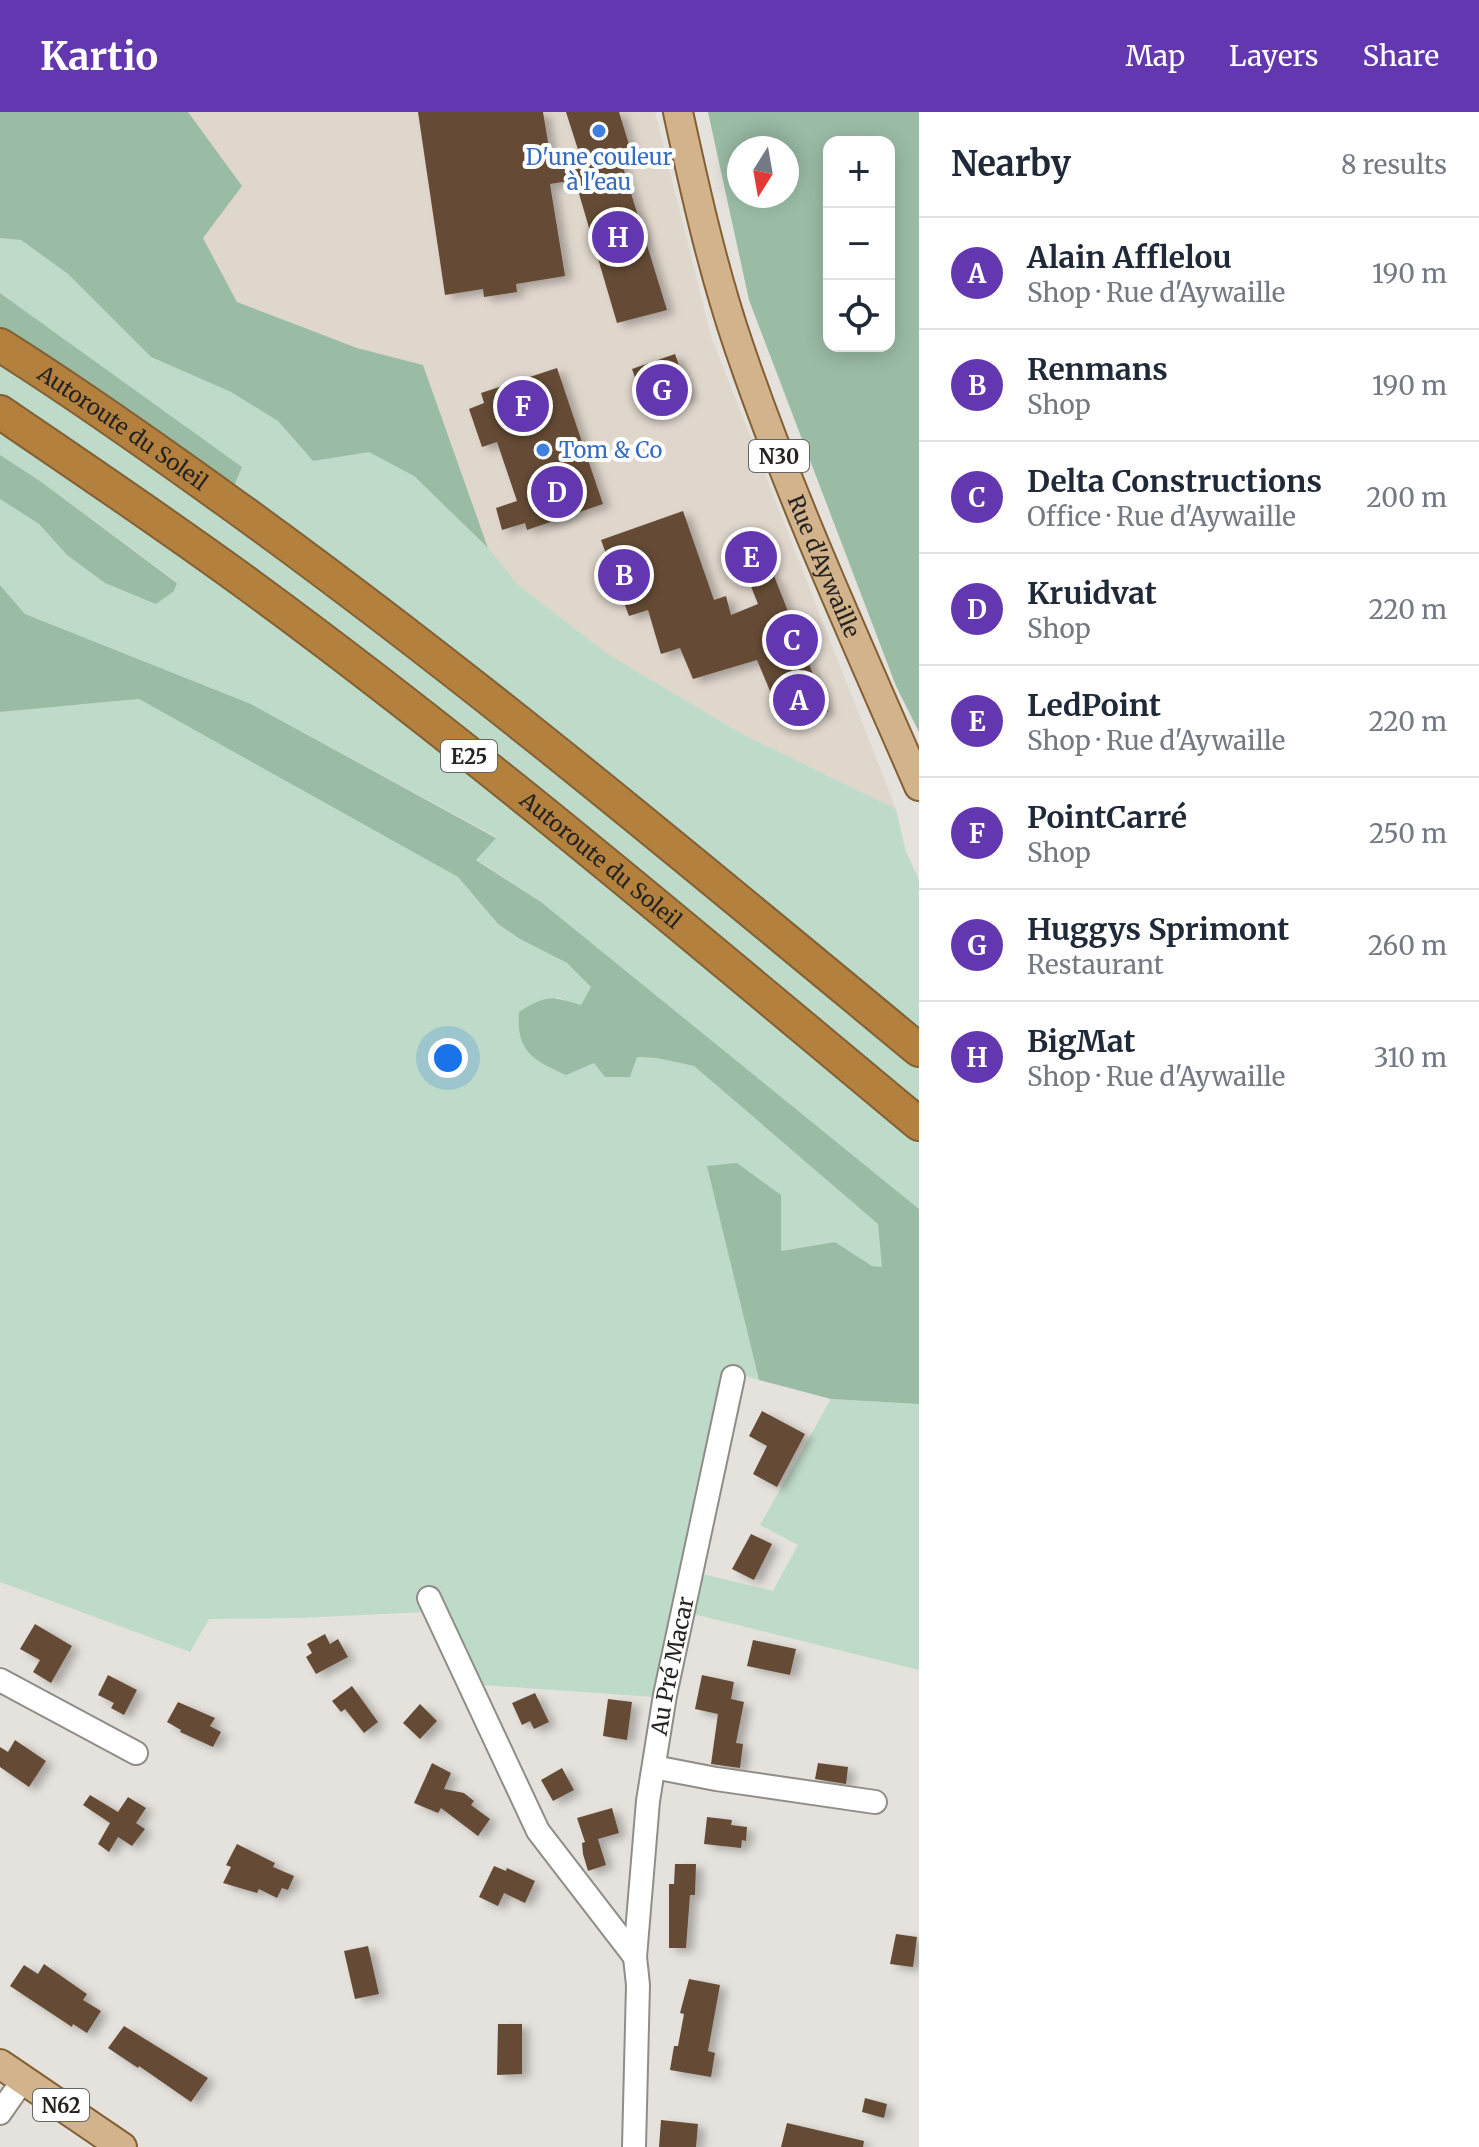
<!DOCTYPE html>
<html lang="en">
<head>
<meta charset="utf-8">
<style>
  body { margin:0; font-family:Merriweather,serif; background:#f6f6f7; color:#1f2937 }
  .controls { position:absolute; right:24px; top:24px; display:grid; overflow:hidden; border-radius:16px; box-shadow:0 4px 20px #0003 }
  .controls button { width:72px; height:72px; display:grid; place-items:center; padding:0; border:0; border-bottom:2px solid #e0e1e3; background:#fff; color:#1f2937; font:40px sans-serif }
  .compass { position:absolute; left:727px; top:24px; width:72px; height:72px; border-radius:50%; background:#fff; box-shadow:0 4px 20px #0003; rotate:191deg }
  .you { position:absolute; left:448px; top:946px; width:28px; height:28px; margin:-20px; border:6px solid #fff; border-radius:50%; background:#1a73e8; box-shadow:0 0 0 12px #1a73e833 }
  .badge { display:grid; place-items:center; width:52px; height:52px; border-radius:50%; background:#6337af; color:#fff; font-size:26px; font-weight:700 }
  .pin { position:absolute; translate:-50% -50%; border:4px solid #fff; box-shadow:0 2px 8px #0006 }
  .list { margin:0; padding:0; list-style:none }
  h2 { display:flex; justify-content:space-between; align-items:center; height:104px; margin:0; padding:0 32px; font-size:34px }
  h2 small { font-size:26px; font-weight:400; color:#747a83 }
  .list li { display:grid; grid-template-columns:52px 1fr auto; gap:24px; align-items:center; box-sizing:border-box; height:112px; padding:0 32px; border-top:2px solid #e0e1e3 }
  .list b { display:block; font-size:30px; white-space:nowrap }
  .list p { margin:0; font-size:26px; white-space:nowrap; color:#747a83 }
  .list em { font-size:26px; font-style:normal; color:#747a83 }
  .icon { flex:none; width:44px; height:44px; fill:none; stroke:currentColor; stroke-width:2; stroke-linecap:round; stroke-linejoin:round }
  .map { position:relative; flex:none; width:919px; height:2035px; overflow:hidden }
  header { display:flex; align-items:center; gap:48px; box-sizing:border-box; height:112px; padding:0 40px; background:#6337af; color:#fff }
  header strong { font-size:38px }
  nav { display:flex; gap:44px; margin-inline-start:auto; font-size:28px }
  main { display:flex }
  aside { flex:1; background:#fff }
  .map>svg:first-child { display:block }
</style>
</head>
<body>
<header>
<strong>Kartio</strong>
<nav><a>Map</a><a>Layers</a><a>Share</a></nav>
</header>
<main>
<div class="map">
<svg width="919" height="2035" viewBox="0 0 919 2035">
  <defs>
    <filter id="shadow"><feDropShadow dx="7" dy="4" stdDeviation="4" flood-color="#0004"/></filter>
  </defs>
  <rect width="100%" height="100%" fill="#e5e2dd"/>
  <path fill="#dfd6cc" d="M188,0H655L711,224L896,697L742,622L609,543L519,474L488,436L423,253L357,236L237,190L203,126Z"/>
  <path fill="#bedac8" d="M0,126L21,128L68,162L151,245L231,280L278,309L313,349L369,339L414,364L488,436L519,474L609,543L742,622L896,697L906,740L919,768V1097L541,790L476,747L496,725L251,592L25,502L0,473V387L39,412L67,443L106,471L130,480L174,479L177,470L40,369L0,343V221L242,355L0,181Z
    M139,587L458,765L498,812L520,827L567,851L591,875L581,893L556,885L594,951L637,945L657,946L694,954L879,1113L883,1155L872,1154L835,1130L781,1139L727,1136L759,1268L727,1259L654,1585L482,1573L447,1499L299,1506L209,1507L190,1540L0,1470V600Z
    M831,1287L919,1292V1558L685,1500L694,1460L773,1479L798,1433L760,1413Z"/>
  <path fill="#9abca5" fill-rule="evenodd" d="M0,0H188L242,74L203,126L237,190L357,236L423,253L488,436L414,364L369,340L313,349L278,309L231,280L151,245L68,162L21,128L0,126Z
    M708,0H919V620L896,574L749,188ZM829,30H889V234H829ZM739,36H787V84H739Z
    M0,181L242,355L231,381L0,221Z
    M0,343L40,369L177,471L174,479L156,492L105,471L67,443L39,412L0,387Z
    M0,473L25,502L251,592L496,726L476,748L541,790L919,1097V1292L831,1287L759,1268L707,1054L737,1051L781,1083V1139L835,1130L872,1154L882,1155L878,1112L694,954L657,946L637,945L630,965H605L594,951L566,963C533,948 516,940 519,900C546,883 551,884 581,893L591,875L567,851L520,827L498,812L458,765L139,587L0,600Z"/>
  <path fill="#654b34" filter="url(#shadow)" d="M418,0H543L552,54L581,47L566,0H619L631,39H618L667,198L617,211L575,68L550,72L565,164L516,172L517,180L484,185L483,177L445,183Z
    M675,242L690,284L647,299L632,257Z
    M557,256L603,392L527,418L525,411L502,418L496,396L517,389L497,330L482,335L469,297L484,291L481,281Z
    M683,399L714,488L726,484L731,503L758,492L731,424L751,416L771,465L774,464L828,600L781,605L757,548L693,567L680,536L661,542L648,498L629,504L601,428Z
    M762,1299L805,1322L777,1375L753,1362L767,1334L749,1324Z
    M751,1422L772,1432L754,1468L732,1457Z
    M35,1512L72,1534L51,1571L33,1560L40,1548L20,1537Z
    M325,1522L330,1532L338,1527L348,1545L316,1562L306,1545L312,1541L307,1532Z
    M753,1528L796,1537L790,1563L747,1554Z
    M108,1563L137,1578L124,1603L111,1596L114,1591L98,1583Z
    M702,1563L734,1570L731,1587L744,1590L736,1631L743,1632L740,1656L711,1652L718,1602L695,1597Z
    M352,1574L378,1610L364,1621L345,1597L341,1600L332,1589Z
    M535,1581L549,1610L534,1617L530,1609L522,1613L512,1591Z
    M608,1587L632,1590L627,1628L603,1624Z
    M178,1590L215,1606L210,1614L221,1620L213,1635L180,1620L181,1618L167,1610Z
    M420,1592L437,1609L420,1627L403,1611Z
    M15,1628L46,1649L29,1675L0,1655V1635L8,1640Z
    M432,1651L451,1661L444,1677L464,1681L474,1689L471,1693L490,1707L478,1724L441,1696L438,1701L414,1691Z
    M818,1651L848,1655L846,1672L815,1667Z
    M562,1656L574,1678L553,1689L541,1668Z
    M90,1683L118,1700L128,1685L146,1696L136,1711L145,1717L132,1734L118,1725L109,1740L98,1732L110,1711L83,1693Z
    M612,1696L619,1721L598,1727L606,1753L588,1759L583,1742L582,1731L585,1730L577,1706Z
    M707,1705L732,1708L731,1713L747,1715L746,1729L742,1728L741,1736L704,1732Z
    M237,1732L275,1751L273,1755L294,1764L288,1778L282,1776L277,1786L259,1777L257,1781L223,1771L231,1755L226,1753Z
    M675,1752H696L695,1783H690L686,1836H669V1772H674Z
    M494,1754L506,1759L507,1756L535,1769L525,1791L504,1781L498,1794L479,1785Z
    M896,1822L917,1825L913,1855L890,1852Z
    M368,1834L379,1882L355,1887L344,1839Z
    M44,1852L87,1882L83,1888L101,1899L87,1921L73,1912L72,1915L10,1874L24,1853L38,1862Z
    M689,1867L720,1873L708,1939L715,1941L711,1965L670,1958L674,1934H678L684,1902L680,1901Z
    M498,1912H522V1962L497,1963Z
    M124,1914L208,1966L191,1990L139,1954L138,1956L108,1936Z
    M865,1986L887,1992L884,2006L862,2000Z
    M661,2008L698,2012L696,2035H659Z
    M787,2011L864,2029L863,2035H781Z"/>
  <g fill="none" stroke-linecap="round" stroke-linejoin="round">
    <defs>
      <g id="minor">
        <path d="M429,1486L538,1719L635,1845"/>
        <path d="M0,1568L136,1641"/>
        <path d="M654,1655L716,1667L875,1690"/>
        <path d="M0,2001L23,1968"/>
        <path id="s1" d="M634,2035L638,1873L635,1845L648,1689L665,1583L733,1265"/>
      </g>
      <g id="major">
        <path id="s2" d="M678,0C695,78 713,159 739,235C790,385 856,529 919,674"/>
        <path d="M0,1952L122,2035"/>
      </g>
      <g id="highway">
        <path id="s3" d="M0,233C78,282 154,336 229,390C468,562 693,751 919,938"/>
        <path id="s4" d="M0,300C84,357 167,413 249,473C480,642 699,829 919,1012"/>
      </g>
    </defs>
    <use href="#minor" stroke="#908d89" stroke-width="26"/>
    <use href="#major" stroke="#826034" stroke-width="32"/>
    <use href="#highway" stroke="#826034" stroke-width="36"/>
    <use href="#minor" stroke="#fff" stroke-width="22"/>
    <use href="#major" stroke="#d2b38b" stroke-width="28"/>
    <use href="#highway" stroke="#b4803e" stroke-width="32"/>
  </g>
  <g fill="#3f7fe0" stroke="#fff" stroke-width="3">
    <circle cx="599" cy="19" r="8"/>
    <circle cx="543" cy="338" r="8"/>
  </g>
  <g text-anchor="middle" dominant-baseline="central" stroke-width="8" stroke-linejoin="round" paint-order="stroke">
    <g fill="#fff" stroke="#666664" stroke-width="2">
      <rect x="749" y="328" width="60" height="32" rx="6"/>
      <rect x="441" y="628" width="56" height="32" rx="6"/>
      <rect x="33" y="1977" width="56" height="32" rx="6"/>
    </g>
    <g font-size="20" font-weight="bold" fill="#252422">
      <text x="779" y="344">N30</text>
      <text x="469" y="644">E25</text>
      <text x="61" y="1993">N62</text>
    </g>
    <g font-size="22" fill="#366cbe" stroke="#fff">
      <text x="599" y="45">D'une couleur<tspan x="599" dy="25">à l'eau</tspan></text>
      <text x="559" y="338" text-anchor="start">Tom &amp; Co</text>
    </g>
    <g font-size="22" fill="#252422" stroke="#fff">
      <text stroke="none"><textPath href="#s3" startOffset="148">Autoroute du Soleil</textPath></text>
      <text stroke="none"><textPath href="#s2" startOffset="478">Rue d'Aywaille</textPath></text>
      <text stroke="none"><textPath href="#s4" startOffset="750">Autoroute du Soleil</textPath></text>
      <text stroke="none"><textPath href="#s1" startOffset="484">Au Pré Macar</textPath></text>
    </g>
  </g>
</svg>
<div class="controls">
<button>+</button>
<button>−</button>
<button><svg class="icon" aria-label="locate" viewBox="0 0 24 24"><circle cx="12" cy="12" r="6"/><path d="M12 2v4M12 18v4M2 12h4M18 12h4"/></svg></button>
</div>
<svg class="compass" viewBox="-18 -18 36 36"><path d="M0-13l5 13h-10z" fill="#e53935"/><path d="M0 13l5-13h-10z" fill="#747a83"/></svg>
<div class="you"></div>
<div class="pin badge" style="left:799px;top:588px">A</div>
<div class="pin badge" style="left:624px;top:463px">B</div>
<div class="pin badge" style="left:792px;top:528px">C</div>
<div class="pin badge" style="left:557px;top:380px">D</div>
<div class="pin badge" style="left:751px;top:445px">E</div>
<div class="pin badge" style="left:523px;top:294px">F</div>
<div class="pin badge" style="left:662px;top:278px">G</div>
<div class="pin badge" style="left:618px;top:125px">H</div>
</div>
<aside>
<h2>Nearby<small>8 results</small></h2>
<ul class="list">
<li><span class="badge">A</span><div><b>Alain Afflelou</b><p>Shop · Rue d'Aywaille</p></div><em>190 m</em></li>
<li><span class="badge">B</span><div><b>Renmans</b><p>Shop</p></div><em>190 m</em></li>
<li><span class="badge">C</span><div><b>Delta Constructions</b><p>Office · Rue d'Aywaille</p></div><em>200 m</em></li>
<li><span class="badge">D</span><div><b>Kruidvat</b><p>Shop</p></div><em>220 m</em></li>
<li><span class="badge">E</span><div><b>LedPoint</b><p>Shop · Rue d'Aywaille</p></div><em>220 m</em></li>
<li><span class="badge">F</span><div><b>PointCarré</b><p>Shop</p></div><em>250 m</em></li>
<li><span class="badge">G</span><div><b>Huggys Sprimont</b><p>Restaurant</p></div><em>260 m</em></li>
<li><span class="badge">H</span><div><b>BigMat</b><p>Shop · Rue d'Aywaille</p></div><em>310 m</em></li>
</ul>
</aside>
</main>
</body>
</html>
